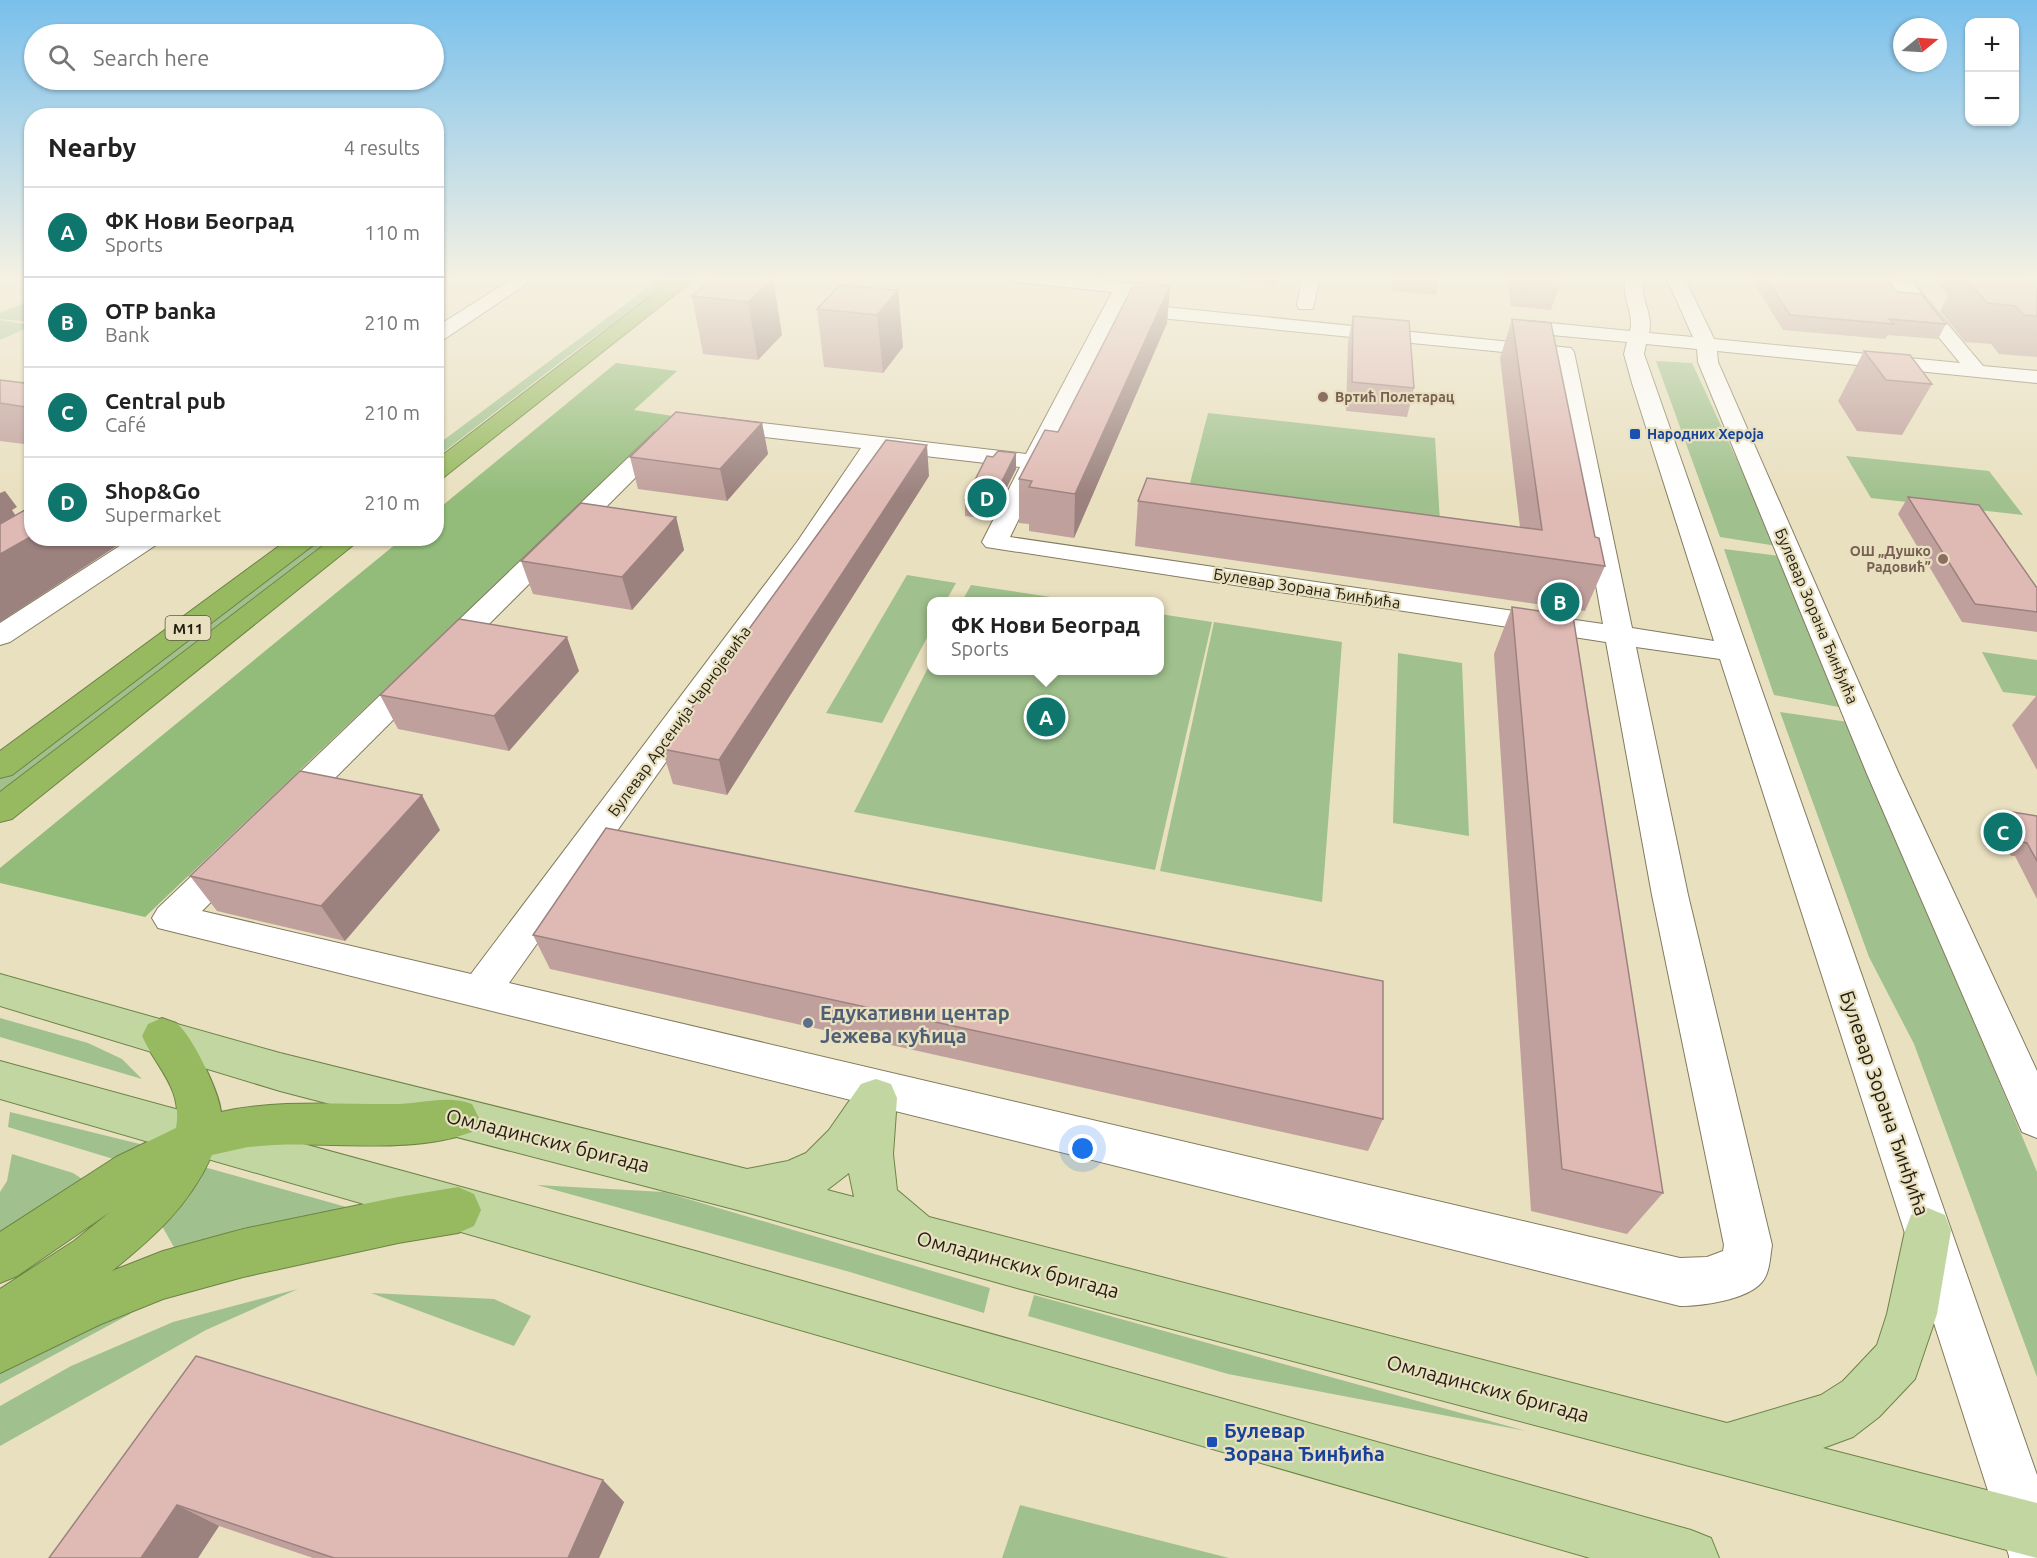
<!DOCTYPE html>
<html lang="en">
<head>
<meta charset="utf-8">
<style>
  body { margin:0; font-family:Ubuntu,sans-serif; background:#f2f2f2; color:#222 }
  .controls { position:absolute; right:18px; top:18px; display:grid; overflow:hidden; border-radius:12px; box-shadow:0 2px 4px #0004 }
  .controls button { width:54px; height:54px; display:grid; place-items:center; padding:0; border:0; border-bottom:2px solid #e0e0e0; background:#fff; color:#222; font:30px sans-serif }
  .compass { position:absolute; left:1893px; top:18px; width:54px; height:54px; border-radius:50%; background:#fff; box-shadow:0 2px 4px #0004; rotate:72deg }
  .you { position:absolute; left:1083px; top:1149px; width:21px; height:21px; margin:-15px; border:4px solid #fff; border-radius:50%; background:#1a73e8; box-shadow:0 0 0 9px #1a73e833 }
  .badge { display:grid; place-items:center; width:39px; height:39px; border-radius:50%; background:#0f766e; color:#fff; font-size:20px; font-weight:700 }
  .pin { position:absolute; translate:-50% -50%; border:3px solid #fff; box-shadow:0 2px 6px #0006 }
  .popup { position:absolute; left:927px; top:597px; width:237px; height:78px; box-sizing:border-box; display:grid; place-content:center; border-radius:12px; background:#fff; filter:drop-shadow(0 2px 4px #0005); font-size:20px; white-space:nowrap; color:#767676 }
  .popup b { font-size:22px; color:#222 }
  .popup::after { content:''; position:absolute; left:50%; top:100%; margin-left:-12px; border:12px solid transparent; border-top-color:#fff }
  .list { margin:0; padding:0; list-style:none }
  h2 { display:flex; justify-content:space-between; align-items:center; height:78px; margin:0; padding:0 24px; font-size:26px }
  h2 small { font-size:20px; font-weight:400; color:#767676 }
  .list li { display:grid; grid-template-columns:39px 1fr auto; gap:18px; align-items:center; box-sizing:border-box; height:90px; padding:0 24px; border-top:2px solid #e0e0e0 }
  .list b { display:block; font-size:22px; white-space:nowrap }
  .list p { margin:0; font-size:20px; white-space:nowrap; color:#767676 }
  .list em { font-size:20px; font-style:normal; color:#767676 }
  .icon { flex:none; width:33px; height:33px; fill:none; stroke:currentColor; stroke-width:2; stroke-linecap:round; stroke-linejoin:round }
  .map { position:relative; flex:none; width:2037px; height:1558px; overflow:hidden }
  .search { position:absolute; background:#fff; box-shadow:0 2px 4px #0004; left:24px; top:24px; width:420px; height:66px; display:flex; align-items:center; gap:15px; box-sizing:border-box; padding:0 21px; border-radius:33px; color:#767676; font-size:22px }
  .panel { position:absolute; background:#fff; box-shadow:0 2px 4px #0004; left:24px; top:108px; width:420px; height:438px; border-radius:24px }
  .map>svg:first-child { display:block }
</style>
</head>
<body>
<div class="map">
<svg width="2037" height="1558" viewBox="0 0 2037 1558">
  <rect width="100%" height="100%" fill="#e9e0c0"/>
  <path fill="#a0c18d" d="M662,277H676L567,357L437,457V445Z
    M31,300V322L0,319V313Z
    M0,320L31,325V326L0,340Z
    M1656,361L1692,363L1777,546L1720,537Z
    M1208,413L1435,438L1440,522L1188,491Z
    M1846,456L1989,471L2023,515L1871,498Z
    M313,539H330L0,791V774Z
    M1724,549L1780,556L1844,708L1774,695Z
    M907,575L956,583L946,601L932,602V628L882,723L826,713Z
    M971,585L1077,601H962Z
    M1160,614L1212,622L1155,870L854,812L932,660V670H1160Z
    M1214,622L1342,642L1322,902L1160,871Z
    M1982,652L2037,660V696L2003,692Z
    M1398,653L1462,663L1469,836L1393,823Z
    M1780,712L1848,722L2037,1172V1377L1914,1044L1869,957Z
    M0,1018L88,1043L122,1059L142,1079L0,1037Z
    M10,1112L148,1146L120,1161L8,1127Z
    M12,1154L73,1173L87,1182L0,1235V1192L7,1181Z
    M204,1167L357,1210L348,1213L242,1228L175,1249L158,1219Z
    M537,1185L664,1192L990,1288L984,1313L850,1272Z
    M149,1289L130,1314L0,1384V1358Z
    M298,1289L206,1330L0,1446V1406L71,1366L173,1322Z
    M371,1293L494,1299L531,1316L514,1346Z
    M1034,1295L1526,1431L1228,1374L1028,1316Z
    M1020,1505L1229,1558H1002Z"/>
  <path fill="#93bc7b" d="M616,363L677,371L634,410L673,416L145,917L0,883V868L402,539L436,538L437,510Z"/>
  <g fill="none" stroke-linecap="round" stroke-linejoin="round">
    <defs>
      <path id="minor" d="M515,277H537L443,340L436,342V327Z
        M1009,277H1073L1144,285L1150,286L1153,290L1150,294H1129L1125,303L1571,348L1574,352L1632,628L1714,641L1632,383L1624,354L1627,342L1530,333L1523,331L1520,327L1523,323L1530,321L1630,331C1635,313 1620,296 1626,277H1644C1638,297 1654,313 1649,333L1693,337L1666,277H1684L1714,339L1960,363L1902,292L1803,282L1794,277H1862L1913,283L1983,366L2037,371V383L1717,351L1718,362L1899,774L2037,1071V1138L2022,1132L1867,774L1698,362L1697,349L1646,344L1644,354L2037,1475V1558H2009V1556L1720,659L1636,647L1688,895L1772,1245C1770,1256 1770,1273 1762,1282C1747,1300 1702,1306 1680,1306L158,928L152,918L158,908L219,850L232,846L245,850L250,859L245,868L202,911L471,974L797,542L861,448L720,432L712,430L709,425L712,420L720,418L1026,454L1112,292L1018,282ZM1119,314L1555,357L1603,624L1010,537ZM882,451L1020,467L982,542L986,547L1606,642L1652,895L1724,1245L1723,1251L1707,1257L1680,1258L509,983L815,552Z
        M1302,277H1320L1313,309H1299L1297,305Z
        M663,430L671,432L674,437L671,442L298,815L286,818L274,815L269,806L274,797L655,432Z
        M132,538H162L159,543L10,642L0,645V623Z"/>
      <path id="major" d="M0,974L280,1053L747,1169L788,1161L806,1153L829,1130L861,1084L876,1079L891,1084L897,1098L893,1154L897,1190L929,1217L1727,1423L1821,1395L1843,1381L1877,1345L1887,1314L1905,1231L1911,1215L1928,1208L1945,1215L1951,1231L1937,1314L1915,1379L1879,1417L1853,1437L1823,1448L2037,1503V1558L1017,1288L745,1212L280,1091L0,1006ZM849,1173L854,1197L827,1190Z
        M0,1061L699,1252L1691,1530L1711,1538L1719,1558H1590L0,1099Z"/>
      <path id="highway" d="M676,277H697L444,477L436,479V460Z
        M290,538H319L316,543L12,775L0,778V751Z
        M333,538H362L12,819L0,822V792Z
        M162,1018C166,1020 172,1021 176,1023C192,1034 219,1092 221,1112C280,1099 341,1105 400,1104C425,1103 449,1095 472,1104L479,1118L472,1132C414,1154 336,1142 274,1145L248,1147L212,1155C189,1206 154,1237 112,1271L163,1251L243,1229L398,1197L458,1187L474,1194L481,1210L474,1226L458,1233L398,1243L243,1277L163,1299L101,1324L0,1373V1289L74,1241L110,1212L17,1276L0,1283V1232L116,1157L176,1128C183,1088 157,1069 142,1036L148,1024Z"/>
    </defs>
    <use href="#minor" stroke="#837b5e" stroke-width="2"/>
    <use href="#major" stroke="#6e8345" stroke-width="2"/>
    <use href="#highway" stroke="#6e8345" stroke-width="2"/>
    <use href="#minor" fill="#fff" fill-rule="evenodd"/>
    <use href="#major" fill="#c1d6a0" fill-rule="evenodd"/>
    <use href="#highway" fill="#97ba61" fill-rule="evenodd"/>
  </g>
  <path fill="#c0a09c" d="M1240,277H1279L1277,286L1240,283Z
    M1392,277H1440L1436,295L1392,291Z
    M1506,277H1559L1560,283L1551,310L1511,306Z
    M1753,277H1881L1897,292L1946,324L1938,339L1888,335L1885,339L1783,330L1752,280Z
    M1932,277H2024L2037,289V357L1999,354L1991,344L1965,342L1940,311L1948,296Z
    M773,279L782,335L758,360L703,354L692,296Z
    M1170,286L1167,323L1074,538L1029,531V524L1019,523V479L1058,432Z
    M898,290L903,347L883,373L824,367L817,309Z
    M1353,316L1414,388L1407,417L1346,411L1348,342Z
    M1512,319L1595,537L1605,566L1585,611L1135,546L1138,501L1520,527L1500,358Z
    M1864,351L1932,384L1902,435L1857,431L1838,401Z
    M0,380L32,384V445L0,441Z
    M762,423L768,454L727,501L638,489L630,457Z
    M993,457L1016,469L991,519L965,516V500Z
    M929,476L727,795L673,784L662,749Z
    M1908,497L2037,588V632L1962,622L1898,514Z
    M676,517L684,550L632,610L533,594L521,561Z
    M1512,607L1663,1193L1627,1234L1531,1211L1494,654Z
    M579,671L509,751L398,729L380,695Z
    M2037,695V770L2012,725Z
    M2006,811L2037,816V899L2015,856H2011L1995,825Z
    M440,830L345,941L217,911L190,876Z
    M533,935L1383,1119L1368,1151L550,969Z
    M196,1356L624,1502L599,1558H313L219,1526L198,1558H49Z"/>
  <path fill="#9c827f" d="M773,279L782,335L758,360L748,302Z
    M1170,286L1167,323L1074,538L1075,494Z
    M898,290L903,347L883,373L877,315Z
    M762,423L768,454L727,501L720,469Z
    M927,445L929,476L727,795L719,760Z
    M1016,453V469L991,519V503Z
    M5,491L17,507L12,510L16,516L0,525V493Z
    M676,517L684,550L632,610L622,577Z
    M32,536V538H129L0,622V554Z
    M567,637L579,671L509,751L494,716Z
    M422,795L440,830L345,941L321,906Z
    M603,1480L624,1502L599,1558H568Z
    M177,1505L219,1526L198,1558H141Z"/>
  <path fill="#dfbab5" stroke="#9c827f" stroke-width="1.5" d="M715,277H760L773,279L748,302L692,296Z
    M1519,277H1559L1560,283L1519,279Z
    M1765,277L1886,278L1897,292L1921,294L1946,324L1889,319L1894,324L1790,315Z
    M1964,277H2024L2037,289V316L2024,315L2015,306L1988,303Z
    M1135,282L1170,286L1075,494L1029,487L1032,481L1019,479L1045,430L1058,432Z
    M840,285L898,290L877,315L817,309Z
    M1353,316L1409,321L1414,388L1352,382Z
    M1512,319L1551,323L1595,537L1599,538L1605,566L1138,501L1147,478L1542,530Z
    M1864,351L1910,355L1932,384L1886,380Z
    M0,380L32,384V408L0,403Z
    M676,412L762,423L720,469L630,457Z
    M886,440L927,445L719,760L662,749Z
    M998,451L1016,453L991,503L965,500L987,456L993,457Z
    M1908,497L1979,505L2037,588V612L1975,604Z
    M581,503L676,517L622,577L521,561Z
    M32,506V536L0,554V524Z
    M1512,607L1573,616L1663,1193L1562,1169Z
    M459,619L567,637L494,716L380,695Z
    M300,771L422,795L321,906L190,876Z
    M2006,811L2037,816V861L2027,843L2023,842Z
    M606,828L1383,981V1119L533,935Z
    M196,1356L603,1480L568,1558H334L177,1505L141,1558H49Z"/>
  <linearGradient id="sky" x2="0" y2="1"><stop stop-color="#79c0ec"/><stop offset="0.56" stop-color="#f5f1e3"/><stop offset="1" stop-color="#f5f1e3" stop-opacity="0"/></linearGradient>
  <rect width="2037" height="495" fill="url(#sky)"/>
  <g fill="#8d6e63" stroke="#e9e0c0" stroke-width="2">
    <circle cx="1323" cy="397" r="6"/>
    <circle cx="1943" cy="559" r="6"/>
  </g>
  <g fill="#1a4fb4" stroke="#e9e0c0" stroke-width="2">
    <rect x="1629" y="428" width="12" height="12" rx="3"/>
    <rect x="1206" y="1436" width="12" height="12" rx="3"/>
  </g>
  <circle fill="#5c6f8a" stroke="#e9e0c0" stroke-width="2" cx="808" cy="1023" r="6"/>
  <g text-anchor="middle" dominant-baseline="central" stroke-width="4.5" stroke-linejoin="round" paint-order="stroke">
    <g font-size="14" font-weight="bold" fill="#785e54" stroke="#e9e0c0" text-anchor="start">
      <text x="1335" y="397">Вртић Полетарац</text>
      <text x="1931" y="551" text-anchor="end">ОШ „Душко<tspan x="1931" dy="16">Радовић”</tspan></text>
    </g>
    <g font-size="14" font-weight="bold" fill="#164399" stroke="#e9e0c0" text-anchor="start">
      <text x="1647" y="434">Народних Хероја</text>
    </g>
    <rect fill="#e9e0c0" stroke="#5e5846" stroke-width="1.5" x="165.5" y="616" width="45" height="24" rx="4.5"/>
    <g font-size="15" font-weight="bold" fill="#221e12">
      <text x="188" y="628">M11</text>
    </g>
    <g font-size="16" fill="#221e12" stroke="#e9e0c0">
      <text transform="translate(1307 588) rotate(9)">Булевар Зорана Ђинђића</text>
      <text transform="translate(1817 616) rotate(67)">Булевар Зорана Ђинђића</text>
      <text transform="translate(679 721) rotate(-54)">Булевар Арсенија Чарнојевића</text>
    </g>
    <g font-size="20" font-weight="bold" fill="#4e5e75" stroke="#e9e0c0" text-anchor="start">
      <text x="820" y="1012">Едукативни центар<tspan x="820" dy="23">Јежева кућица</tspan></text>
    </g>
    <g font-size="20" fill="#221e12" stroke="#e9e0c0">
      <text transform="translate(1885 1103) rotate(71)">Булевар Зорана Ђинђића</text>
      <text transform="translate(548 1140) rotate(14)">Омладинских бригада</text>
      <text transform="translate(1018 1264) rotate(15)">Омладинских бригада</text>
      <text transform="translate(1488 1388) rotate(15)">Омладинских бригада</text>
    </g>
    <g font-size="20" font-weight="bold" fill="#164399" stroke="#e9e0c0" text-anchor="start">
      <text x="1224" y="1430">Булевар<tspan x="1224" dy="23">Зорана Ђинђића</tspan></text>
    </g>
  </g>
</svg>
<div class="controls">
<button>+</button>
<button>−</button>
</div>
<svg class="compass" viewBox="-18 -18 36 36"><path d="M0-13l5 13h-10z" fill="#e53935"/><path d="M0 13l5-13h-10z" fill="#767676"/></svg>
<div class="you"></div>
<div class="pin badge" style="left:1046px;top:717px">A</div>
<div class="popup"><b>ФК Нови Београд</b>Sports</div>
<div class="pin badge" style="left:1560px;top:602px">B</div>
<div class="pin badge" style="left:2003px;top:832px">C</div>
<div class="pin badge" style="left:987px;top:498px">D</div>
<div class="search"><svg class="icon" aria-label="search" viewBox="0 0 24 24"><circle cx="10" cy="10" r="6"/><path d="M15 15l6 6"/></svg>Search here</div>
<section class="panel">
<h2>Nearby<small>4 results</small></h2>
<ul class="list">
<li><span class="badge">A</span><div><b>ФК Нови Београд</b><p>Sports</p></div><em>110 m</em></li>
<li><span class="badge">B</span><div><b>OTP banka</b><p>Bank</p></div><em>210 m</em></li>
<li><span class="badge">C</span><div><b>Central pub</b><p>Café</p></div><em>210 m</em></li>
<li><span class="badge">D</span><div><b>Shop&amp;Go</b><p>Supermarket</p></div><em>210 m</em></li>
</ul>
</section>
</div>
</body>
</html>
